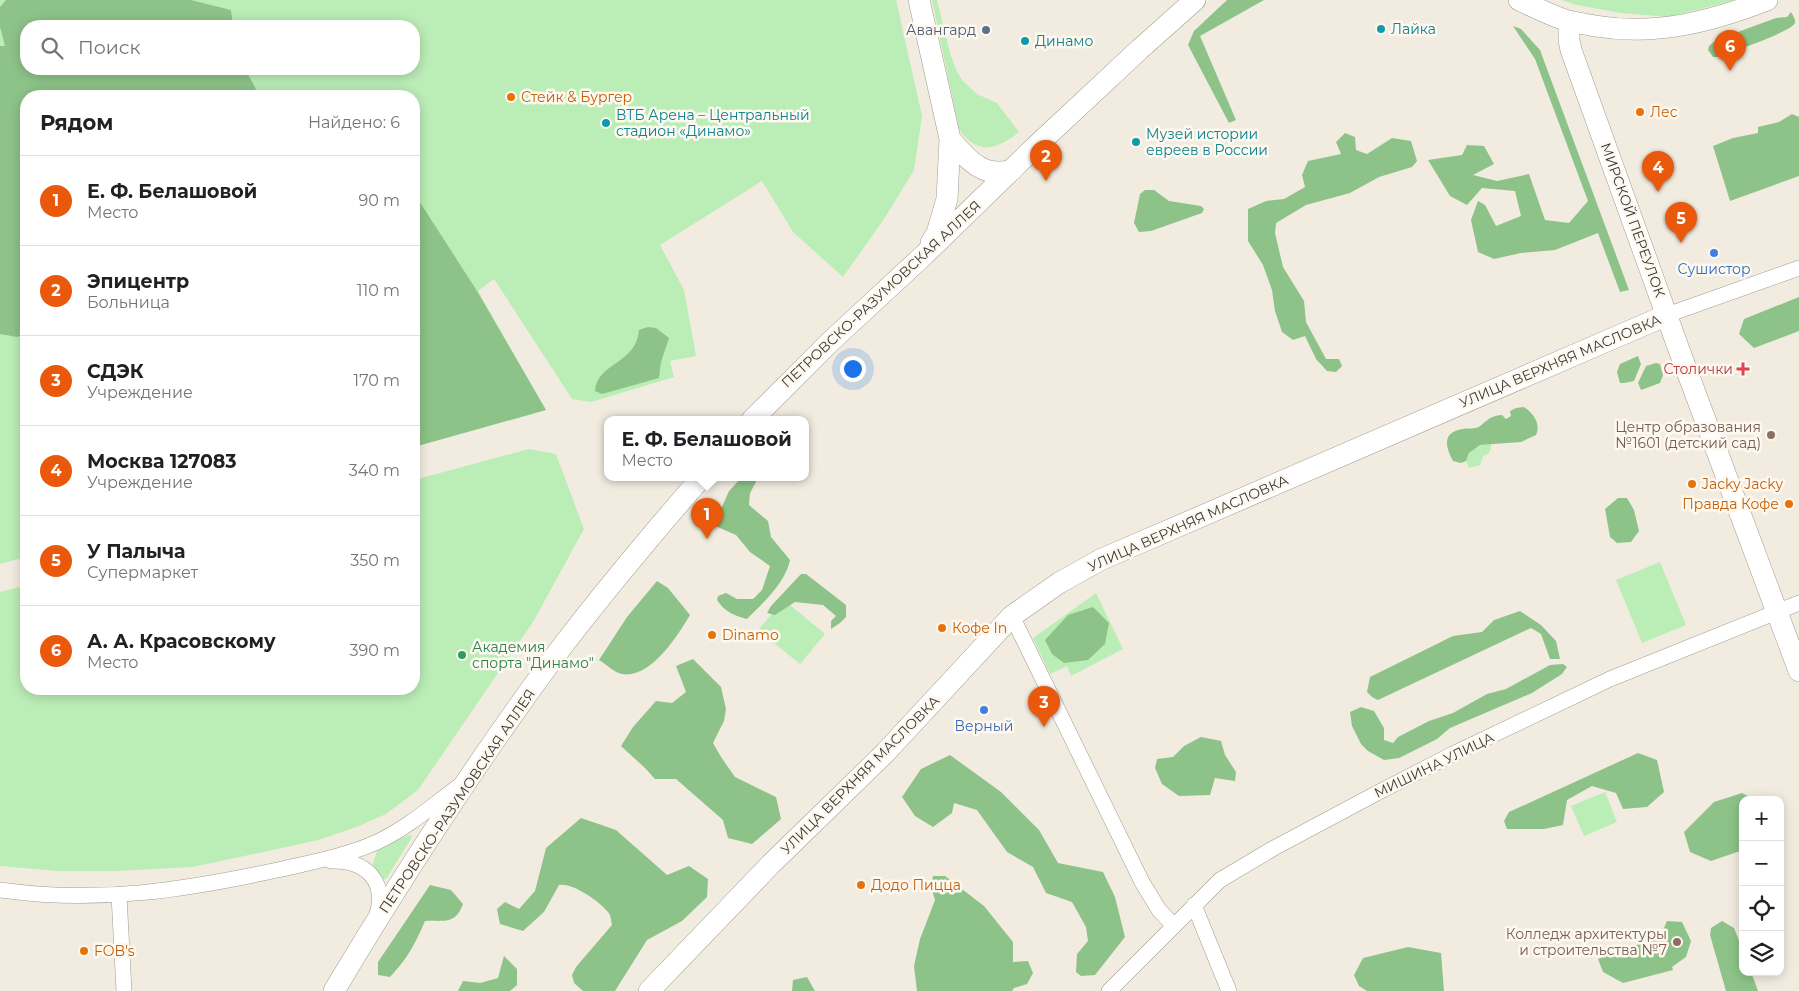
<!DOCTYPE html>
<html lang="ru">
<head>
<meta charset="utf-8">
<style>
  body { margin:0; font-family:Montserrat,sans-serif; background:#f6f6f6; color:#202124 }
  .controls { position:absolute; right:15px; bottom:15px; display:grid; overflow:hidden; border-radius:10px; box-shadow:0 2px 12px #0003 }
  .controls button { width:45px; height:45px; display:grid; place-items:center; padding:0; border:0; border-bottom:1px solid #e0e0e0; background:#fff; color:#202124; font:25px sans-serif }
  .you { position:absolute; left:852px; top:368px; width:18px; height:18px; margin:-12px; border:4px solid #fff; border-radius:50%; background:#1a73e8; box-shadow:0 0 0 8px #1a73e833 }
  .badge { display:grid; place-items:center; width:32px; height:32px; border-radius:50%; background:#ea580c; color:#fff; font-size:16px; font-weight:700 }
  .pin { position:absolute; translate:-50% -41px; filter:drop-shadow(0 1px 2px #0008) }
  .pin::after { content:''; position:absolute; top:26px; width:18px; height:15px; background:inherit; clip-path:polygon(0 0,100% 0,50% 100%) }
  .popup { position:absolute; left:604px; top:416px; width:205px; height:65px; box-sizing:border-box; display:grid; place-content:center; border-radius:10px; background:#fff; filter:drop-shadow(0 1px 4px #0005); font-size:16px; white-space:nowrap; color:#757577 }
  .popup b { font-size:19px; color:#202124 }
  .popup::after { content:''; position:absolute; left:50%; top:100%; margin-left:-10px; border:10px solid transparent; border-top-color:#fff }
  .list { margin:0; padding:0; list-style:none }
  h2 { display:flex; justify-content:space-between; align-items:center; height:65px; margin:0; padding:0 20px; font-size:21px }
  h2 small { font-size:16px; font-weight:400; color:#757577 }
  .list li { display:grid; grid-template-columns:32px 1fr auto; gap:15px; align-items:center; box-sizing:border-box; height:90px; padding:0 20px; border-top:1px solid #e0e0e0 }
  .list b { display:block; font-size:19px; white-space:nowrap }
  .list p { margin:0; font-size:16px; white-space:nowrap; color:#757577 }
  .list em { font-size:16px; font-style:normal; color:#757577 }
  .icon { flex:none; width:28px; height:28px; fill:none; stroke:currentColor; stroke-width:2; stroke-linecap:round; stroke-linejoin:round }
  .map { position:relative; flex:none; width:1799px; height:991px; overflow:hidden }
  .search { position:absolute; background:#fff; box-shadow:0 2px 12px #0003; left:20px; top:20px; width:400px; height:55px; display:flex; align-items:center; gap:12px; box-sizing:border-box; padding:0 18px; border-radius:20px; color:#757577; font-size:19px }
  .panel { position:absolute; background:#fff; box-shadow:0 2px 12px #0003; left:20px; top:90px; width:400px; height:605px; border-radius:20px }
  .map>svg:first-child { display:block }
</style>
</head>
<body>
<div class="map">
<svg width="1799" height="991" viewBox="0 0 1799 991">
  <rect width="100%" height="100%" fill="#f2ece0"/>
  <path fill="#bbedb6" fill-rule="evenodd" d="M0,0H896L922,116L914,170L884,219L843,277L793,232L762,181L660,245L684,290L696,356L670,361L674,377L591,402L572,399L494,279L478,291L546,410L414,447V96H26V557L0,564ZM26,26H414V69H26Z
    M932,0H937L950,53L957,72L963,81L977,94L997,103L1019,132C997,150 977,156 959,129Z
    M1561,0H1736L1668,17L1621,13L1577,5Z
    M1491,444V449L1488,454L1483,456L1480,465L1469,468L1466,461C1471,448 1477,445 1491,444Z
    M529,449L556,454L584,529L533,622L418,790L386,814L359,826L319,840L193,867L114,871H58L0,866V592L26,585V689H414V480Z
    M1660,562L1686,625L1642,643L1616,580Z
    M1096,593L1123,649L1071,676L1067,666L1050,674L1033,638Z
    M784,600L825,634L800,664L758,630Z
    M1605,792L1617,822L1584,836L1571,806Z
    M409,835L412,837L386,879H382L372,867L378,848Z"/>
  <path fill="#8dc388" d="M6,0H191L231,10L233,26H26V69H245L256,89L249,96H26V334L17,337L0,334V46H5L0,27V7Z
    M1227,0H1264L1200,36L1236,120L1229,123L1188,45L1194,31Z
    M1791,12C1793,16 1796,20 1795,23C1791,32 1729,53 1717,57H1713L1708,50L1709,46L1716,40L1776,18L1787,17Z
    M1513,26L1521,29L1540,50L1629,290L1620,292L1598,233L1555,250L1521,253L1494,259L1478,252L1471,220L1478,201L1485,205L1496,226L1521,216L1515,191L1482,188L1467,205L1450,196L1428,160L1462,155L1467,145L1484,146L1494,164L1473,175L1497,181L1529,174L1545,220L1569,223L1588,201L1535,59Z
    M1792,114L1799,117V176L1730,201L1713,146L1733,138L1758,133V127L1779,122Z
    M1345,133L1355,137L1356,150L1367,154L1392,138L1411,141L1417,161L1412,167L1379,177L1350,193L1306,205L1276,223L1275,233L1283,267L1304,301L1306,322L1326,359H1339L1342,366L1336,372L1327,371L1316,359L1305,336L1293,340L1282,332L1275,311L1272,290L1263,265L1248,241V209L1266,201L1284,199L1305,187L1302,175L1308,161L1341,154L1336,142Z
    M1145,190H1154L1169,201L1201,206L1204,209L1202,213L1151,231L1139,232L1134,223L1140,194Z
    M414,193L477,291L546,410L414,447Z
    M1799,297V331L1754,348L1739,334L1744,319Z
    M648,327L656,328L669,338L661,362L659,378L602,394L595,391C597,362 636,365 639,330Z
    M1638,356L1641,364L1634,381L1624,383H1620L1617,372L1620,364Z
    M1656,363L1660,364L1663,375L1660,383L1641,390L1638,383L1646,366Z
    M1524,407C1534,414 1541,424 1536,435L1521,442L1480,445L1469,453L1466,461L1461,463L1453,461C1445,446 1442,432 1463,429C1467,428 1471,429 1475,428C1484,427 1485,416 1502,415L1506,419L1511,416L1510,411L1516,408Z
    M741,478H758L750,493L749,505L768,521L771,537L790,560C786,582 762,604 747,619C734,616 724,611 717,600L718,596L726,593L737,599H753L762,590L770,566L750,552L736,535L713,525L709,518L722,507L729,491Z
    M1618,498H1627L1634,510L1639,531L1631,542L1617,543L1610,537L1605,509Z
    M801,574H806L846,605V617L840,623L831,629V621L836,616L823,605L795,602L775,615L767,613L771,606Z
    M657,581L668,588L690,615C678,635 651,679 622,674C615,673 606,664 599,660L627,617Z
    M1093,607L1109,623L1105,644L1088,660L1064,663L1052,654L1045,640L1068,615Z
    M1520,611L1541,625L1556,641L1560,659H1550L1541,634L1531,628L1378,700L1372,697L1367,692L1370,677L1453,636L1482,632L1494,620Z
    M693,659L721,687L726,709L724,721L713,743L721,757L735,777L776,797L781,819L752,844L728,838L723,820L676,779H655L645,768L621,746L633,727L656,701L672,703L686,692L676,666Z
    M1563,664L1567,667L1562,674L1532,693L1450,728L1437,739L1399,758L1384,760L1368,751L1361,744L1352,726L1350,712L1361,707L1374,711L1384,728V740L1393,743L1398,737L1429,721L1453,713L1487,694L1506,689L1550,665Z
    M1201,737L1221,741L1225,755L1236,772L1235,781L1215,778L1210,795L1179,796L1162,784L1155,768L1157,759L1173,757L1184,746Z
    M1638,753L1657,760L1664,792L1647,807L1623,809L1616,793L1592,786L1567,800L1563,825L1544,829H1507L1504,821L1509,812Z
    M950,755L1001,792L1039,830L1058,863L1103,872L1115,897L1125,937L1095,975L1081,976L1076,972L1077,954L1088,941L1086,927L1072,902L1046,893L1033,867L1007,852L977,810L954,803L952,813L933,827L915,816L902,797L921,769Z
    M1742,793L1755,800H1743V850L1711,861L1690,852L1684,832L1714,802Z
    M581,818L616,830L667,875L689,866L708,879L707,897L682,921L647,940L615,991H583L574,983L572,975L576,967L612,925C611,921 611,914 607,911C599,901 572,882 559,885L544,912L523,931L500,924L497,909L505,902L519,909L535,891L546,848Z
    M933,876H945L984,906L1013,942V962L1028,961L1033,973L1027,984L1014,988L1012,991H917L914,966L920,939L935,900L931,887Z
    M430,885L451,890L463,904C455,925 445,920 425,921C415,944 408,958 390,977L378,975V962Z
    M1667,921L1682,922L1691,941L1686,957L1672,967L1673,970L1623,983L1603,972L1598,959L1612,952L1650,941L1661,935Z
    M1722,921L1734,928L1743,951V972H1751L1758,991H1726L1710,935L1711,928Z
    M1408,947L1441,953L1444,991H1367L1359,986L1354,975L1363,958Z
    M504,956L517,969V985L510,991H458L463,981L480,983L498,978Z
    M807,977L815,991H792L793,980Z"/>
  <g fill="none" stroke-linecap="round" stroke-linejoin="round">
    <defs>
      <path id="street" d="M1667,315L1799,268
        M1012,616L1142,882L1159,910L1174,926
        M331,861C365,860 387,880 377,915
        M0,890C99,904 186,890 282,869C313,862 349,855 377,842C407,828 432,806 459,786
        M119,895L124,991
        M1194,905L1229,991
        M1109,991L1220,880L1274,848L1379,792L1453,754L1610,679L1799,603"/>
      <path id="secondary" d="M919,0L950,139L947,199L937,233L931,243
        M1519,0C1535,7 1551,16 1568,21C1577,23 1586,24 1595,26C1656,36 1710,22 1767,0
        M1569,21V40L1571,50L1678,347L1799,671
        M950,139C967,159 983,179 1012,170
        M752,420L829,343L925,254L1035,147L1140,49L1195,0
        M334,991C405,872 481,755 564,644C608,587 654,532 701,478
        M649,991L771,864L885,753L1012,616L1059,583L1100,560L1667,315"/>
    </defs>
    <use href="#street" stroke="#a19b90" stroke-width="16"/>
    <use href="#secondary" stroke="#a19b90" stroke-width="22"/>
    <use href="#street" stroke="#fff" stroke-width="15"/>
    <use href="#secondary" stroke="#fff" stroke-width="21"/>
  </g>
  <g fill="#0f9aa8" stroke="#fef9f0" stroke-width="2">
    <circle cx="1381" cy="29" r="5"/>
    <circle cx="1025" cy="41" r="5"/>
    <circle cx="606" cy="123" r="5"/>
    <circle cx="1136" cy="142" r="5"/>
  </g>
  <circle fill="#5c6f8a" stroke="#fef9f0" stroke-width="2" cx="986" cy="30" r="5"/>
  <g fill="#e8710a" stroke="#fef9f0" stroke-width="2">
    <circle cx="511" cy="97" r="5"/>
    <circle cx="1640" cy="112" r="5"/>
    <circle cx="1692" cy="484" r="5"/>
    <circle cx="1789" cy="504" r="5"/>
    <circle cx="942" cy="628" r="5"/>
    <circle cx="712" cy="635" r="5"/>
    <circle cx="861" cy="885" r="5"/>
    <circle cx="84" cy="951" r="5"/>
  </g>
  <g fill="#3f7fe0" stroke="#fef9f0" stroke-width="2">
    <circle cx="1714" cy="253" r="5"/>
    <circle cx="984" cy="710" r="5"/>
  </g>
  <path fill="#e0444e" stroke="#fef9f0" stroke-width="2" d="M1740.5 361.5h5v5h5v5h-5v5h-5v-5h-5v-5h5z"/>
  <g fill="#8d6e63" stroke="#fef9f0" stroke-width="2">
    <circle cx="1771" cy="435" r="5"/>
    <circle cx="1677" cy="942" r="5"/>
  </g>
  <circle fill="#2e9e5b" stroke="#fef9f0" stroke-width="2" cx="462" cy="655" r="5"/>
  <g text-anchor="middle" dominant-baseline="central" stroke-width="5" stroke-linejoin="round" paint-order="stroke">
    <g font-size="14" fill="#0d838f" stroke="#fef9f0" text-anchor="start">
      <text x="1391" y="29">Лайка</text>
      <text x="1035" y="41">Динамо</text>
      <text x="616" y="115">ВТБ Арена – Центральный<tspan x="616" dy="16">стадион «Динамо»</tspan></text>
      <text x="1146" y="134">Музей истории<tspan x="1146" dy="16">евреев в России</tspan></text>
    </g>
    <g font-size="14" fill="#4e5e75" stroke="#fef9f0" text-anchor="end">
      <text x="976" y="30">Авангард</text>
    </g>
    <g font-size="14" fill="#c56008" stroke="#fef9f0" text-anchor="start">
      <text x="521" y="97">Стейк &amp; Бургер</text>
      <text x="1650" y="112">Лес</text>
      <text x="1702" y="484">Jacky Jacky</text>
      <text x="1779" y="504" text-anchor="end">Правда Кофе</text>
      <text x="952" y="628">Кофе In</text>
      <text x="722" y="635">Dinamo</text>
      <text x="871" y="885">Додо Пицца</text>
      <text x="94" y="951">FOB's</text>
    </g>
    <g font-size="14" fill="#3a3833" stroke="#fef9f0">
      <text transform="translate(1633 220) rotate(70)">МИРСКОЙ ПЕРЕУЛОК</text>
      <text transform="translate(881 294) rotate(-43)">ПЕТРОВСКО-РАЗУМОВСКАЯ АЛЛЕЯ</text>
      <text transform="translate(1560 361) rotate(-23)">УЛИЦА ВЕРХНЯЯ МАСЛОВКА</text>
      <text transform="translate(1188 523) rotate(-24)">УЛИЦА ВЕРХНЯЯ МАСЛОВКА</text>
      <text transform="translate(1434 765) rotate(-26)">МИШИНА УЛИЦА</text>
      <text transform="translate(860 775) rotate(-45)">УЛИЦА ВЕРХНЯЯ МАСЛОВКА</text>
      <text transform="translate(457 801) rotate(-56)">ПЕТРОВСКО-РАЗУМОВСКАЯ АЛЛЕЯ</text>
    </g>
    <g font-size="14" fill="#366cbe" stroke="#fef9f0">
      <text x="1714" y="269">Сушистор</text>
      <text x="984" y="726">Верный</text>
    </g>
    <g font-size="14" fill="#be3a42" stroke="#fef9f0" text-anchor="end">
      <text x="1733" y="369">Столички</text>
    </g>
    <g font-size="14" fill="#785e54" stroke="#fef9f0" text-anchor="end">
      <text x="1761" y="427">Центр образования<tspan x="1761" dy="16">№1601 (детский сад)</tspan></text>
      <text x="1667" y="934">Колледж архитектуры<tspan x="1667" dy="16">и строительства №7</tspan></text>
    </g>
    <g font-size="14" fill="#27864d" stroke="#fef9f0" text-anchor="start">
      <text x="472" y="647">Академия<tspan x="472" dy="16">спорта "Динамо"</tspan></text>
    </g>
  </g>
</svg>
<div class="controls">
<button>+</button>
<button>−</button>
<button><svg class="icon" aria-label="locate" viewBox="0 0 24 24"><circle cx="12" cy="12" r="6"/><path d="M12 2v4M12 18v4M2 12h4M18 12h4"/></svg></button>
<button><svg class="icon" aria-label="layers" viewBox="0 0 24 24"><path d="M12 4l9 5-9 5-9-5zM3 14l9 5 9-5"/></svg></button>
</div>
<div class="you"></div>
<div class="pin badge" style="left:707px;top:539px">1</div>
<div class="popup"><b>Е. Ф. Белашовой</b>Место</div>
<div class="pin badge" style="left:1046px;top:181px">2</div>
<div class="pin badge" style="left:1044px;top:727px">3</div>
<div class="pin badge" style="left:1658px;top:192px">4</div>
<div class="pin badge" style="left:1681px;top:243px">5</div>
<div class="pin badge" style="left:1730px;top:71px">6</div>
<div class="search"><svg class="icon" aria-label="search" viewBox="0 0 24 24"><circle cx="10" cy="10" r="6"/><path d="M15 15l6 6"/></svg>Поиск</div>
<section class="panel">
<h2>Рядом<small>Найдено: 6</small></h2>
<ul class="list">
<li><span class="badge">1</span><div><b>Е. Ф. Белашовой</b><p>Место</p></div><em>90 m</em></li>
<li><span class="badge">2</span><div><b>Эпицентр</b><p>Больница</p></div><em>110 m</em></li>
<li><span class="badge">3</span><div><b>СДЭК</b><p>Учреждение</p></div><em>170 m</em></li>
<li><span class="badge">4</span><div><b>Москва 127083</b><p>Учреждение</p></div><em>340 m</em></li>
<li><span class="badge">5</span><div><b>У Палыча</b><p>Супермаркет</p></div><em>350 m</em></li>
<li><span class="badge">6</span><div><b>А. А. Красовскому</b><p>Место</p></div><em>390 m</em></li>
</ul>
</section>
</div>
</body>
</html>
